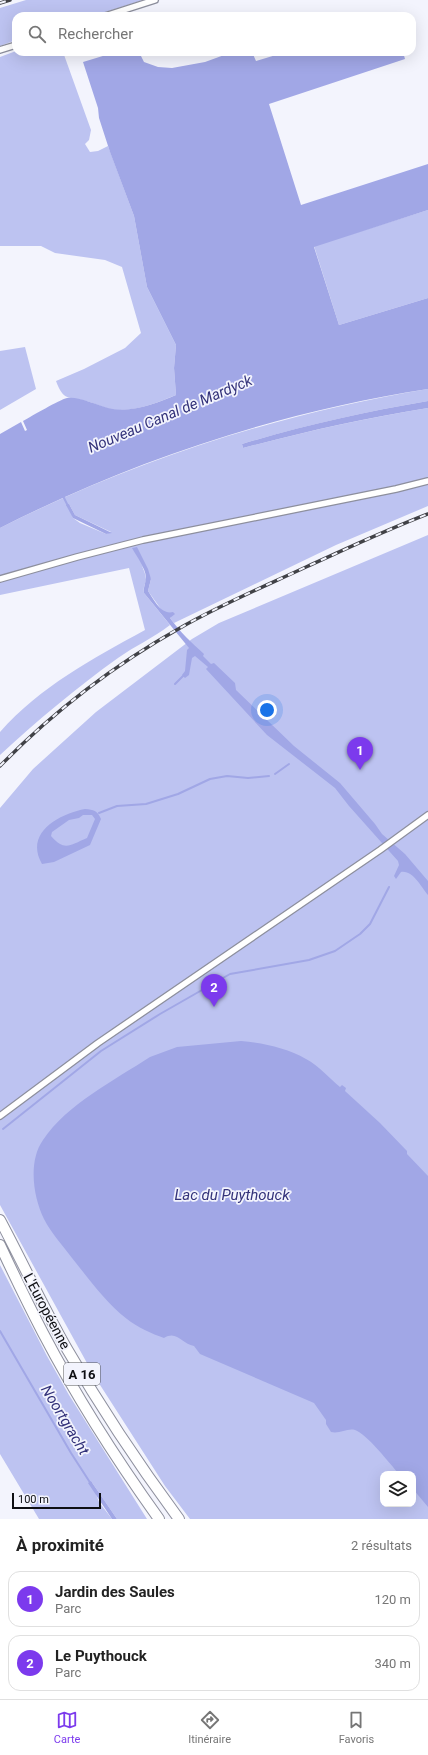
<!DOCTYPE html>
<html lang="fr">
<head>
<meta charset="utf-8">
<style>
  body { margin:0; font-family:Roboto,sans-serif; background:#f2f2f2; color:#222 }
  .controls { position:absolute; right:12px; bottom:12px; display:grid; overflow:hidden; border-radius:8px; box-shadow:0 4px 16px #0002 }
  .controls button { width:36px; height:36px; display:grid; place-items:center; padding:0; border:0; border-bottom:1px solid #e0e0e0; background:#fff; color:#222; font:20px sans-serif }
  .scale { position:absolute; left:12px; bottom:10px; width:89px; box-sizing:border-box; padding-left:4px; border:2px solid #0e0f13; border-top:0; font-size:11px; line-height:14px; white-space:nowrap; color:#0e0f13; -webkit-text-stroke:3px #f3f4fd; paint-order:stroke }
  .you { position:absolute; left:267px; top:710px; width:14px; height:14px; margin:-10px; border:3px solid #fff; border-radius:50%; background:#1a73e8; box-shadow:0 0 0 6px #1a73e833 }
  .badge { display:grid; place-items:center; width:26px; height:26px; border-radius:50%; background:#7c3aed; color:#fff; font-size:13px; font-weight:700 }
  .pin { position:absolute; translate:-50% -33px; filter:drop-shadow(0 1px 2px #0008) }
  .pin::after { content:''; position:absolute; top:21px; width:14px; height:12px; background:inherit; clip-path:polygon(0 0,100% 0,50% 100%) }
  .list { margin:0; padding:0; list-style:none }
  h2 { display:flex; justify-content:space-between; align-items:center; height:52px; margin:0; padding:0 16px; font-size:17px }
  h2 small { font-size:13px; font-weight:400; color:#767676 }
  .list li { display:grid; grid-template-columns:26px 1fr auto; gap:12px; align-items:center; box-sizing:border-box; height:56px; margin:0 8px 8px; padding:0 8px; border:1px solid #e0e0e0; border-radius:12px }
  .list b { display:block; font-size:15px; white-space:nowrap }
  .list p { margin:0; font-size:13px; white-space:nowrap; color:#767676 }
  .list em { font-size:13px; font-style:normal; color:#767676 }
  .icon { flex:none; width:22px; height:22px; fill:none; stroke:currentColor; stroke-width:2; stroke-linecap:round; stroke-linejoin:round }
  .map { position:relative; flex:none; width:428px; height:1519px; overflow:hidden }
  .search { position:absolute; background:#fff; box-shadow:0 4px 16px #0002; left:12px; right:12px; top:12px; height:44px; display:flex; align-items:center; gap:10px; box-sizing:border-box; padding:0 14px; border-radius:12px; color:#767676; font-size:15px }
  .sheet { height:180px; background:#fff }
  nav { display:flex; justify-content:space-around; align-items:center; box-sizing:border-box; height:56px; border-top:1px solid #e0e0e0; background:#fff; font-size:11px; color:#767676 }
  nav a { display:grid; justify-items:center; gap:2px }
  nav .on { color:#7c3aed }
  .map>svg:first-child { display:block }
</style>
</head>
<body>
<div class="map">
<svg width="428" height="1519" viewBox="0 0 428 1519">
  <rect width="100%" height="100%" fill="#f3f4fd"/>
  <path fill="#bdc3f1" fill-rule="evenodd" d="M26,0H143L93,16H16V40L0,46V8Z
    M16,51L63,52L91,130L89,140L85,144L90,152L98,151L108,146L134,216L147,287L176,345L174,368L176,395C156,403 133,413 110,409C102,407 94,403 86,401C68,396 64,402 56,381L84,369L125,348L141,333L122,267L105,260L55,253L41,246H0V57Z
    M428,210V298L339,325L314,246Z
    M25,347L36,389L0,410V351Z
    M428,389V401C364,412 305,425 242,444L243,448C304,432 366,418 428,408V506L336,545L174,623L170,618L172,615L163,612L148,591L151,579L142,566C144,571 146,575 146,580C145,585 143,587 144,593L170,625C153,638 135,646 118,658C76,688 38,720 0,755V732C41,686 92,659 145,630L129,568L0,595V528C135,460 278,414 428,389ZM69,504L75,515L111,532L106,534L80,523L73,518Z
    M428,535V1519H190L165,1486L93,1374L0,1205V808L33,769L96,712L192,639L219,623ZM383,1474H413V1504H383Z
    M0,1265L47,1356L69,1395L147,1519H117L91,1481L99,1502L112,1519H39L0,1454Z"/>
  <path fill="#a1a7e6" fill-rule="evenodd" d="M116,52H139L144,62L158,67L172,68L205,62L227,54L252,52L256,61L286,52H403L405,59L269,104L301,205L428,164V210L314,247L339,325L428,298V389C279,412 134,460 0,528V434L21,422L25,431L27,430L23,421C32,416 59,400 67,398C78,396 97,405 108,408C130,414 157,403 176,395L174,368L176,345L147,287L134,216L110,152L99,118L98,108L83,62Z
    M428,401V408C365,418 304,432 243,448L242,444C304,425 364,412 428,401Z
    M69,504L75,515L112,533L106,534L73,518L66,505Z
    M137,547L148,569L151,579L148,591C154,600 161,615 173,612L175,614L170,618C180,632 192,643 204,654L203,656L211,664L214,663L235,683L236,690L294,746L340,783L375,824L382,834L405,854L428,881V895C421,887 413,870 401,872L396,879L394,876L399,865L398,861L349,806L335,788L267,735L206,669L208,667L195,656L192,658L189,675L185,678L182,675L185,671L187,650L189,648L144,593C143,587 146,583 146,577C145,567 137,557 132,548Z
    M85,809C94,810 97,810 101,819L90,845L54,862L42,864C24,833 59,814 85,809ZM83,815H92L95,819L87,838C70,845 65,852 51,836L52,832L69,820L79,818Z
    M241,1041C263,1043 287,1048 306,1059C319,1066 329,1078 340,1087L342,1085L346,1088L345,1091L380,1123L407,1151V1154L428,1176V1507L413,1489V1474H399C391,1465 366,1433 355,1430C347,1428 340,1434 331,1432L326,1424V1420L314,1403L200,1354L194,1346C182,1344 177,1330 164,1338C152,1334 137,1327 127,1319C105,1302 89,1279 72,1258C63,1246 51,1233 44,1219C33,1197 28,1161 43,1140C67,1104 115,1080 150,1057L177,1047Z
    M91,1481L117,1519H112L88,1483Z"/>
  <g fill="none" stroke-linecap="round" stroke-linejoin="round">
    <path stroke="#a1a7e6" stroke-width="2" d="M63,496L68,506
      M175,684L184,675
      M275,774L289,764
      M99,813L117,806L146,804L178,794L210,779L227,776L248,778L269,776
      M3,1129L101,1051L160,1014L230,974L309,960L335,951L360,934L370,924L389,887
      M0,1331L71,1453L91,1484"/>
    <defs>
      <path id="street" d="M105,16L155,0
        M0,50L16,45
        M0,579L77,557L143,540L396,489L428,481
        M0,1116L98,1043L380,850L428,815"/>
      <path id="highway" d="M0,1220C23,1263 43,1307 67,1349C101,1408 139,1465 179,1519
        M0,1245C14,1275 28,1304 43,1333C77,1398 116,1459 159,1519"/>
    </defs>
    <use href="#street" stroke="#8d8f9d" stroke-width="8"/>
    <use href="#highway" stroke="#8d8f9d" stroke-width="12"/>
    <use href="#street" stroke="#fff" stroke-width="5.5"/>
    <use href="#highway" stroke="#fff" stroke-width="10"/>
    <defs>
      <path id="rail" d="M0,3L10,0
        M0,766C53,712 114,665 180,628C220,605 263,587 306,567C346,549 386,530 428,514"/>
    </defs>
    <use href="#rail" stroke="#414247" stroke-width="3.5"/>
    <use href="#rail" stroke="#f3f4fd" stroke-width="2" stroke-dasharray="6" stroke-linecap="butt"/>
  </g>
  <g text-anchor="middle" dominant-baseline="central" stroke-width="3.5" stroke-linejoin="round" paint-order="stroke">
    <rect fill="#f3f4fd" stroke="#535459" stroke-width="1" x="64" y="1363" width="36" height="22" rx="3"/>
    <g font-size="13" font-weight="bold" fill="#0e0f13">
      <text x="82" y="1374">A 16</text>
    </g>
    <g font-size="14" fill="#0e0f13" stroke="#f3f4fd">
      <text transform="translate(47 1311) rotate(62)">L'Européenne</text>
    </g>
    <g font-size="15" font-style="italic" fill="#33327a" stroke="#f3f4fd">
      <text transform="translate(170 414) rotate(-23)">Nouveau Canal de Mardyck</text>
      <text x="232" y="1195">Lac du Puythouck</text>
      <text transform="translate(65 1420) rotate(59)">Noortgracht</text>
    </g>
  </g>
</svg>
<div class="controls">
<button><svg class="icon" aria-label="layers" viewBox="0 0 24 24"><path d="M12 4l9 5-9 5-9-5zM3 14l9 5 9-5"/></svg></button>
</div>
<div class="scale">100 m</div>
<div class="you"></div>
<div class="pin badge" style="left:360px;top:770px">1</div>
<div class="pin badge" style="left:214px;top:1007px">2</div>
<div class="search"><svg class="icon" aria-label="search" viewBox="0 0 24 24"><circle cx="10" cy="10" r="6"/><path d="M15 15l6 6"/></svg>Rechercher</div>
</div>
<section class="sheet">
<h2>À proximité<small>2 résultats</small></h2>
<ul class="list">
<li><span class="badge">1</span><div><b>Jardin des Saules</b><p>Parc</p></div><em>120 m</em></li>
<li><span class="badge">2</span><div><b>Le Puythouck</b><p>Parc</p></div><em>340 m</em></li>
</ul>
</section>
<nav>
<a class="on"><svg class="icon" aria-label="map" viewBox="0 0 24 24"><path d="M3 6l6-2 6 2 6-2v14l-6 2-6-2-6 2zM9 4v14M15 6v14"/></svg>Carte</a>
<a><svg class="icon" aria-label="directions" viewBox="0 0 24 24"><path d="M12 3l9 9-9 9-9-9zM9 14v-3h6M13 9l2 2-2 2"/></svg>Itinéraire</a>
<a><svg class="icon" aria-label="saved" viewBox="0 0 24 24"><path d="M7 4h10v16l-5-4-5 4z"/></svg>Favoris</a>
</nav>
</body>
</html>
